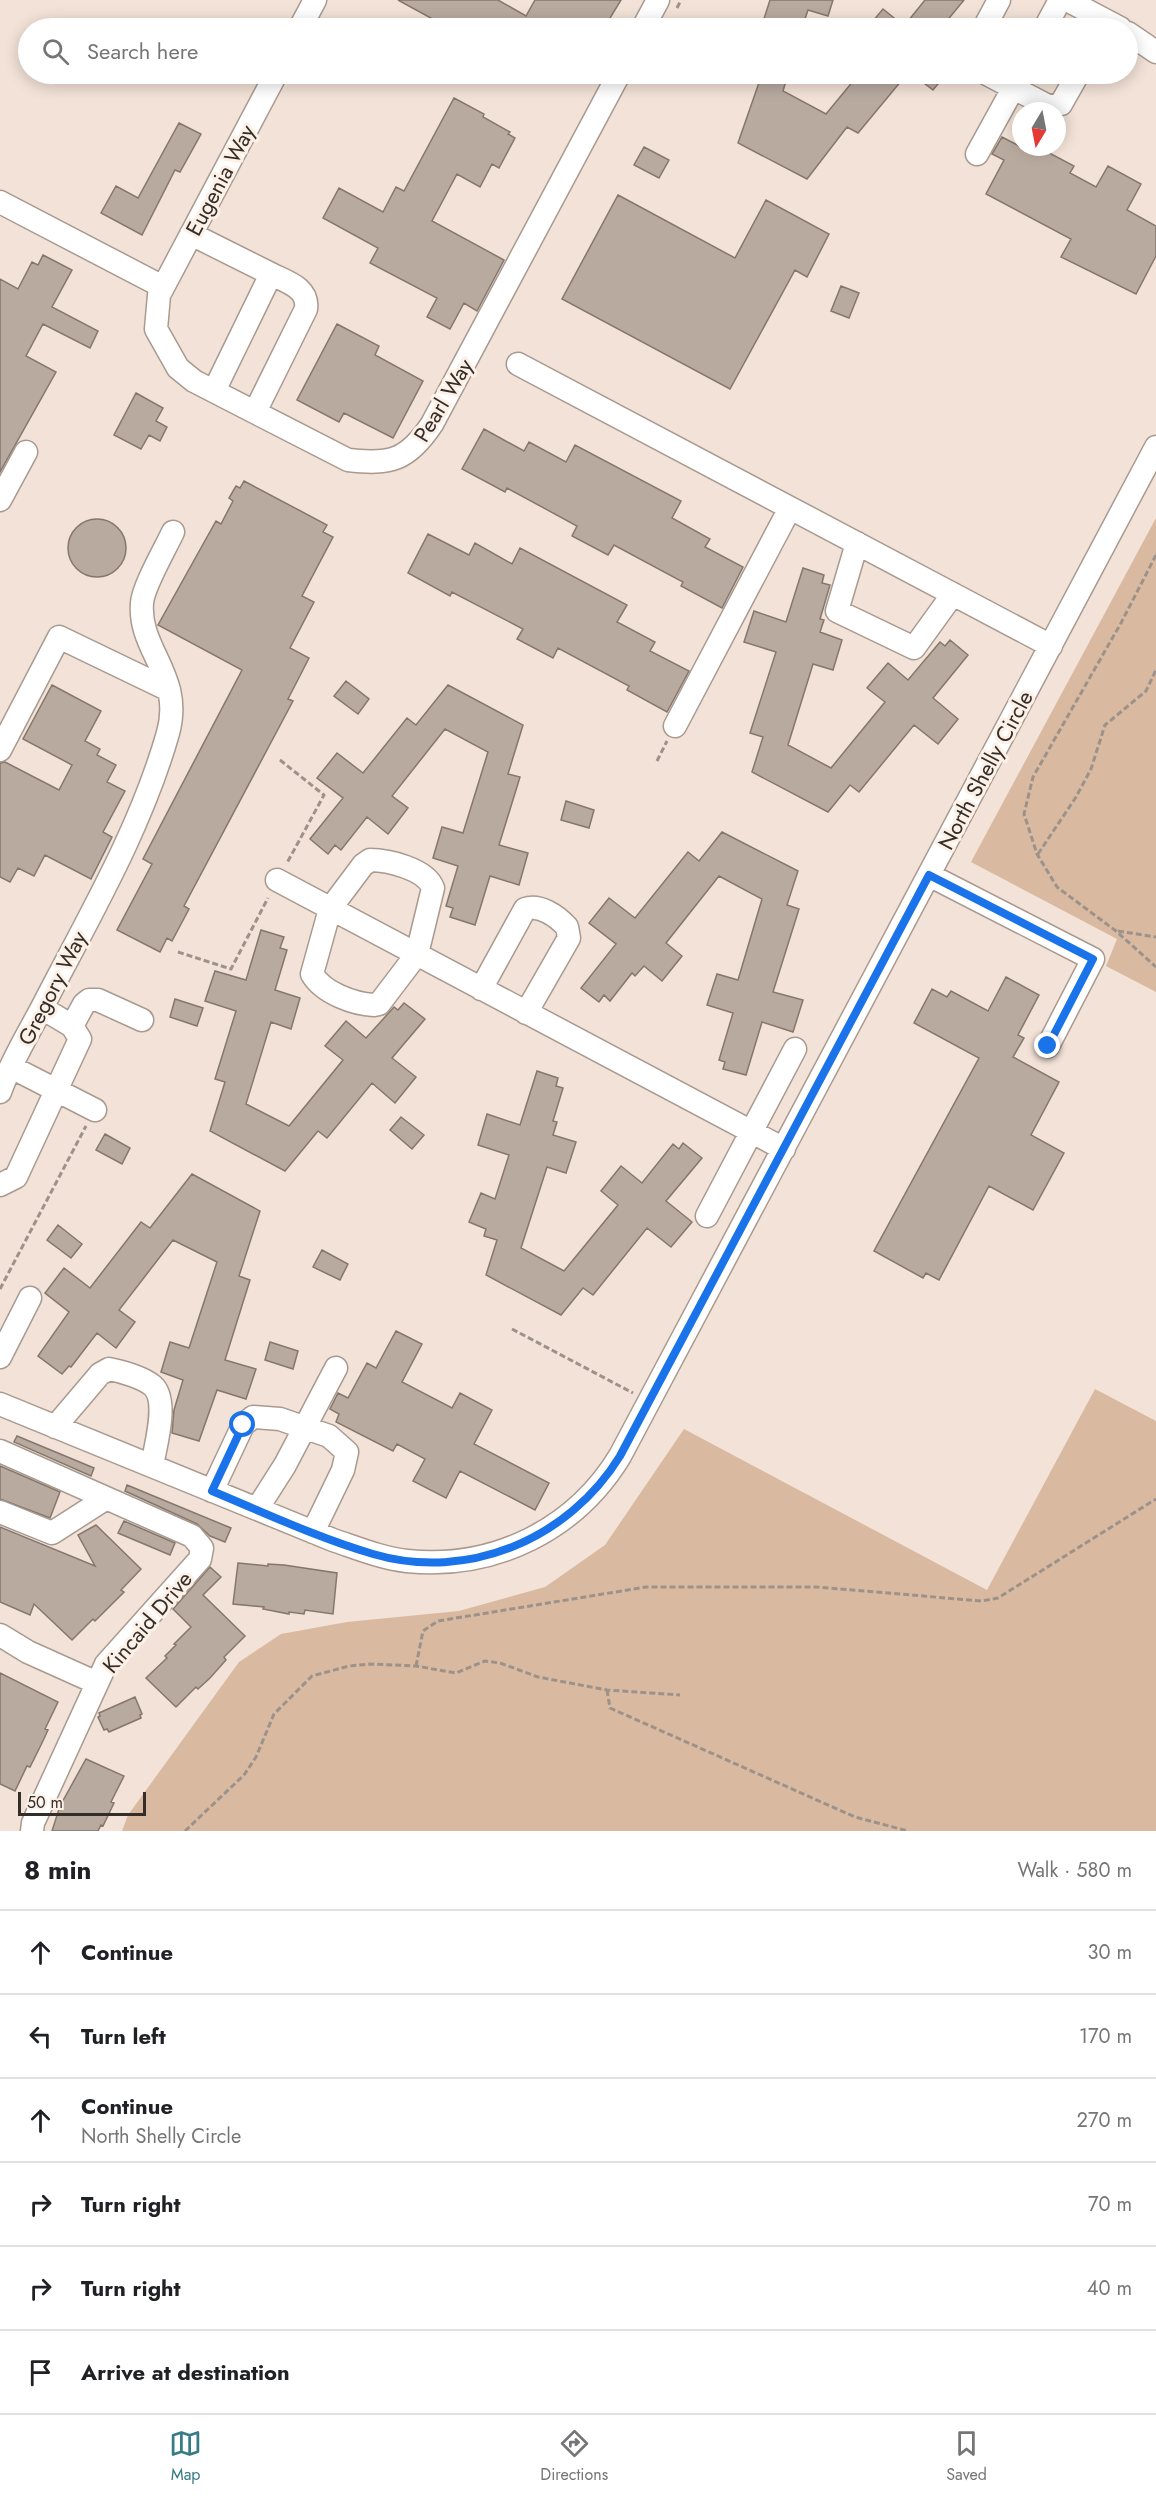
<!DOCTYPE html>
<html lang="en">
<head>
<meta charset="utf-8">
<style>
  body { margin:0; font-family:Jost,sans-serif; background:#f6f6f6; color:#202124 }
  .compass { position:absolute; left:1012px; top:102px; width:54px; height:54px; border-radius:50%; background:#fff; box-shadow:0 3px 15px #0003; rotate:190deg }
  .scale { position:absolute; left:18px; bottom:15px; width:128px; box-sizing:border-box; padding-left:6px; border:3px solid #342e2a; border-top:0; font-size:16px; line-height:21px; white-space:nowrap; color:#342e2a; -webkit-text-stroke:4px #fdf0e7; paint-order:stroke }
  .stop { position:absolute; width:18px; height:18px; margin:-14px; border:4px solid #1a73e8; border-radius:50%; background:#fff }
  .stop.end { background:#1a73e8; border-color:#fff; box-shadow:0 2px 6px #0008 }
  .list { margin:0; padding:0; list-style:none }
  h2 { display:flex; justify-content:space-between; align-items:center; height:78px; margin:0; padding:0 24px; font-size:26px }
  h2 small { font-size:20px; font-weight:400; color:#757577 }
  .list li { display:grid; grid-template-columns:39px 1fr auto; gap:18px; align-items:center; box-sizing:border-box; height:84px; padding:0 24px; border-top:2px solid #e0e0e0 }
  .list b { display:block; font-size:22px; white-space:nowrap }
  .list p { margin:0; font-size:20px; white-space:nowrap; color:#757577 }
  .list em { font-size:20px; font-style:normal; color:#757577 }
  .icon { flex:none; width:33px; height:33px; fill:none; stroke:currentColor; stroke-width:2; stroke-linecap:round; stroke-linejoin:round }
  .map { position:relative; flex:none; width:1156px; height:1831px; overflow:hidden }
  .search { position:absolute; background:#fff; box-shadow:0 3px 15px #0003; left:18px; right:18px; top:18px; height:66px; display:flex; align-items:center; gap:15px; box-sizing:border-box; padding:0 21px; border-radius:33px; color:#757577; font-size:22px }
  .sheet { height:582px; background:#fff }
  nav { display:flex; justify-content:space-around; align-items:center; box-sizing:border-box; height:84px; border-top:2px solid #e0e0e0; background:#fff; font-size:16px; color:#757577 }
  nav a { display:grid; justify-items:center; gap:3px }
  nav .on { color:#357c87 }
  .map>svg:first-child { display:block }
</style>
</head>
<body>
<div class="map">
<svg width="1156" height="1831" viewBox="0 0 1156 1831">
  <rect width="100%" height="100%" fill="#f2e2d7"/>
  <path fill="#d9baa1" d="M1156,518V992L1106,966L1117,939L971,862Z
    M1095,1389L1156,1421V1831H122L128,1815L239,1662L281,1634L347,1622L459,1611L545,1587L605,1545L684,1429L987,1590Z"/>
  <path fill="#b9aa9f" stroke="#85776d" stroke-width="1.5" d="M398,0H498L526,16L535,0H621L604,28H449Z
    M770,0H833L828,16L808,10L802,28H761Z
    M925,0H964L941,28H867L883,9L904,26Z
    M762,74H788L783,91L826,114L859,74H907L858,133L847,127L807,179L738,143Z
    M912,74H946L933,90Z
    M454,98L484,114L483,117L510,132L508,134L515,138L499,168L492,164L480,187L457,174L432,221L504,260L477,311L464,303L450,329L427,317L437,298L370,263L378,248L323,218L339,188L383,212L396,187L404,191Z
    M179,123L201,134L180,172L175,170L142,235L101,213L116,186L138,198Z
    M1002,137L1021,147H1038L1074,166L1070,173L1096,187L1108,166L1141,184L1127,210L1156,226V256L1136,294L1061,257L1071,239L986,194L1004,160L992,154Z
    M644,147L669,160L659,178L634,165Z
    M618,195L735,258L766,200L829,234L807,277L795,270L730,389L562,299Z
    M43,255L72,270L52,307L98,331L90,348L43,324L26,356L56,372L0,472V279L18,289L32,262L38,265Z
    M841,286L859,293L849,318L831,311Z
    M337,324L379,346L375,355L423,381L393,438L344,413L339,422L297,400Z
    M136,393L163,408L156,421L167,427L160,441L149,435L141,449L114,435Z
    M484,429L524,451L529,442L566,462L575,445L681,501L672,518L710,539L705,547L743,567L722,608L681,586L683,582L614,545L608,555L572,536L577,526L507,488L505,492L462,469Z
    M244,481L327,525L323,532L333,537L302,596L314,602L290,648L309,658L288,699L293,701L184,906L189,909L172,941L167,938L160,952L117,930L152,864L143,859L242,670L158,625L216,521L221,524L233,501L229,498L236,486L240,488Z
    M68 548a29 29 0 1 1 58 0a29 29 0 1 1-58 0Z
    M428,534L469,555L475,543L512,564L520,548L627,605L617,622L655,642L650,651L689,671L667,712L627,690L629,686L558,648L553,658L517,639L523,629L452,592L450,596L408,573Z
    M803,568L824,575L822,583L830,585L820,619L824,620L820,632L842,640L833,670L813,664L788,745L831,768L885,702L867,688L888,663L908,680L940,642L945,646L950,640L968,655L933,698L958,719L938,744L914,725L859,792L850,785L828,812L752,772L763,737L750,733L776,652L744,642L754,611L786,622Z
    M346,681L369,699L358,714L334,696Z
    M52,685L101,711L85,741L100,749L97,755L116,765L107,782L125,791L103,832L112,837L91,879L45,855L34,876L18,868L10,882L0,877V763L5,762L59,790L72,765L23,739Z
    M448,685L523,725L508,774L520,777L499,845L528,853L519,885L490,876L475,925L450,917L453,908L446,906L458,866L433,858L442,827L463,833L488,752L445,729L392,796L408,808L388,834L367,817L341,850L335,845L328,854L310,839L343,798L317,778L337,753L363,773L407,718L416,725Z
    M566,801L594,810L589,828L561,820Z
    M722,832L798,871L787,905L799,909L773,992L803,1000L793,1032L762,1022L746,1075L723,1069L725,1062L719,1060L733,1013L707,1005L717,974L738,980L762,899L719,876L666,943L682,956L662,981L644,966L635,976L632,973L610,1001L604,995L599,1002L581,988L616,944L589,923L609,898L635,918L688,852L699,861Z
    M261,930L284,937L280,948L287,950L275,990L300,998L291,1029L271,1022L246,1104L289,1126L343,1060L325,1046L346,1021L366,1038L394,1007L398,1010L404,1003L425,1019L392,1058L416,1077L395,1103L372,1083L327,1138L318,1131L285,1171L210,1131L225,1082L215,1079L236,1011L205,1001L215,971L246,980Z
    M1006,977L1039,995L1018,1035L1024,1038L1013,1057L1059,1082L1031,1135L1064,1153L1033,1210L989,1186L939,1280L926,1273L923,1278L874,1251L979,1058L914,1023L932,989L947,997L951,991L988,1011Z
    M175,999L203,1008L197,1026L170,1017Z
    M537,1071L558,1078L556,1086L563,1088L553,1121L557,1122L553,1135L576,1142L566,1173L547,1167L521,1248L564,1271L618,1205L601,1191L621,1166L642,1183L673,1144L679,1149L683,1143L702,1158L666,1201L692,1222L671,1247L647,1228L593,1295L583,1288L561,1315L486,1275L497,1240L484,1236L486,1229L469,1222L481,1193L495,1199L509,1155L478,1145L487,1114L520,1125Z
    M401,1117L424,1135L412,1149L390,1130Z
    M105,1134L130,1148L122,1164L96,1150Z
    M192,1174L260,1211L239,1276L250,1280L225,1360L256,1369L246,1399L217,1390L199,1441L172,1433L174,1410L183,1380L161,1372L170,1342L189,1348L217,1262L173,1240L119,1310L135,1322L116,1348L97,1333L71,1367L69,1366L62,1374L38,1356L69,1312L45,1293L64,1268L90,1288L141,1222L150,1228Z
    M58,1225L82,1244L71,1258L47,1240Z
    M322,1250L348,1264L340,1280L313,1267Z
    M396,1331L422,1344L402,1382L452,1408L460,1393L492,1410L474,1444L549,1483L535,1510L460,1471L446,1498L413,1481L425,1459L397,1444L393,1451L336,1422L339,1414L330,1409L338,1393L348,1398L367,1363L376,1368Z
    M270,1342L298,1351L293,1369L265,1360Z
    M17,1436L94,1468L91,1476L14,1442Z
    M0,1466L60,1492L50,1518L0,1499Z
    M127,1485L231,1528L225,1542L210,1536L197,1524L125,1491Z
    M124,1521L175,1543L170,1555L118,1533Z
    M96,1525L141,1569L121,1590L124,1592L95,1621L93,1619L72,1640L34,1604L30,1615L0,1602V1527L95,1566L78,1535Z
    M238,1563L268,1566V1564L284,1565L337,1573L333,1614L305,1610L304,1614L289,1612V1614L263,1609L264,1607L233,1604Z
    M210,1567L221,1577L203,1595L245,1636L224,1657L226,1660L210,1678L198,1689L196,1687L176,1707L146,1678L167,1658L165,1656L176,1645L174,1644L191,1627L173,1609Z
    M0,1673L58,1702L45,1729L48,1730L41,1745L30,1767L27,1766L15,1791L0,1784Z
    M135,1697L142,1714L140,1715L141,1718L109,1732L107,1729L104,1730L98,1717L100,1716L99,1713Z
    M86,1759L124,1776L111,1802L114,1803L103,1826L101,1825L98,1831H52L60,1806Z"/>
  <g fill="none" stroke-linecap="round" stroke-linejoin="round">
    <defs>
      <path id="minor" d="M1067,0L1120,28
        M300,28L315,0
        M643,28L658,0
        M984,28L999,0
        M1045,28L1060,0
        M1128,33L1156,52
        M276,74L159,295L156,329L178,368L194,381L348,460C391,465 408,460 432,424L619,74
        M987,74L1048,106L1061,104L1078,74
        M977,154L1021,74
        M0,202L163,287
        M191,234L271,274
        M518,364L1051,646
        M214,391L271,274C287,282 309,288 306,309L255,412
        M0,500L26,452
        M857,543L837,611L914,648L953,594
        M675,726L790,508
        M0,750L59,637L169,690
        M370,860C388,860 426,869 433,888L417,954L379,1004L374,1005C354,1004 323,993 312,974L330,909L363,865Z
        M929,875L1093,959L1048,1046
        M277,880L784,1149
        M481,989L525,909C540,904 557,916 567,927L569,938L526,1013
        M72,1026L84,1004L89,1000H98L142,1020
        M11,1067L95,1110
        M0,1092C11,1061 30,1031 45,1002C90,915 141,828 168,733C184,676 138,650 142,603C143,587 165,549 173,532
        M0,1185L16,1177L80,1039L72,1026L42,1008
        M707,1216L795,1049
        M0,1357L30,1298
        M0,1404L333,1540C357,1548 381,1558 407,1561C494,1570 575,1530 620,1456L1156,447
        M55,1427L100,1374L109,1369C121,1371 144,1378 153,1386C169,1401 155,1447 152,1466
        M0,1451L192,1536L202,1548L200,1559L106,1664L33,1823L32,1831
        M212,1491L243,1425L253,1417L280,1419L329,1436L347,1452L343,1470L313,1532
        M257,1509L285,1465L336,1368
        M0,1512L52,1533L105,1499
        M0,1635L28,1652L97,1683"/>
    </defs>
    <use href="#minor" stroke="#a99a8f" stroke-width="25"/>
    <path stroke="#9d928a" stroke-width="3" stroke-dasharray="6 3" stroke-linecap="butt" d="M677,8L681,0
      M638,81L642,74
      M1156,555L1121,623L1033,777L1024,814L1037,854L1057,887L1116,931L1156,967
      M280,760L324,795L287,863
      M657,761L667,741
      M1038,854L1076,797L1091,769L1105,725L1146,691L1156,670
      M1118,931L1156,937
      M178,952L231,969L268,898
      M0,1289L86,1126
      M512,1329L633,1393
      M416,1666L423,1631L438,1621L646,1587H816L982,1601L998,1598L1156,1499
      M607,1690L610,1708L855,1817L908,1831
      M185,1831L244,1775L256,1757L274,1714L312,1676L349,1666L370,1664L416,1666L456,1673L485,1661L500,1663L538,1677L607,1690L680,1695"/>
    <use href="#minor" stroke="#fff" stroke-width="22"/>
  </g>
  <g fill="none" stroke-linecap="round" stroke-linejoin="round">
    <path stroke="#1a73e8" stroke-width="8" d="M243,1425L212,1491C265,1513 318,1538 373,1554C468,1582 569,1539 620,1456L929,875L1093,959L1048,1046"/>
  </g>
  <g text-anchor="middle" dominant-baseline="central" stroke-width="6" stroke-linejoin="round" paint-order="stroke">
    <g font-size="22" fill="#342e2a" stroke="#fdf0e7">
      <text transform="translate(220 180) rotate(-62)">Eugenia Way</text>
      <text transform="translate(443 400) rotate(-59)">Pearl Way</text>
      <text transform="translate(985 770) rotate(-62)">North Shelly Circle</text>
      <text transform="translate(52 988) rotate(-63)">Gregory Way</text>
      <text transform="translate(147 1622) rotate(-50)">Kincaid Drive</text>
    </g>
  </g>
</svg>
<svg class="compass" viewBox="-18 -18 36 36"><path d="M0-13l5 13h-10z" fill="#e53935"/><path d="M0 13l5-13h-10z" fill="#757577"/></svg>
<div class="scale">50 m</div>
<div class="stop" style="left:243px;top:1425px"></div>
<div class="stop end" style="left:1048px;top:1046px"></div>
<div class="search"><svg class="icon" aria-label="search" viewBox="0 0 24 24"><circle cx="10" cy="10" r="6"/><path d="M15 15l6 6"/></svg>Search here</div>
</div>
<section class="sheet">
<h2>8 min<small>Walk · 580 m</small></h2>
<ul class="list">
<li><svg class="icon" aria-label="ahead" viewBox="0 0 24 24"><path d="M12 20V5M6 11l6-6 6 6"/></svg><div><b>Continue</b></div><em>30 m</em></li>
<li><svg class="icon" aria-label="left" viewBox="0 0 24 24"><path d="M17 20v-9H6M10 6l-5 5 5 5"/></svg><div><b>Turn left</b></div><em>170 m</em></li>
<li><svg class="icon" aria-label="ahead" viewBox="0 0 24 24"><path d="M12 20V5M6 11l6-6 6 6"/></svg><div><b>Continue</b><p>North Shelly Circle</p></div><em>270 m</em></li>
<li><svg class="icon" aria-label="right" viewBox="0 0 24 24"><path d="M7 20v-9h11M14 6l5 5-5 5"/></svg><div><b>Turn right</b></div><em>70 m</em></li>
<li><svg class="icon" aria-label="right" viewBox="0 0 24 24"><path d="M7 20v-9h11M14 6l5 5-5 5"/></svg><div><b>Turn right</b></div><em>40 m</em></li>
<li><svg class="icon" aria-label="arrive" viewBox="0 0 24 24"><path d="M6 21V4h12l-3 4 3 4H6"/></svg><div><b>Arrive at destination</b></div></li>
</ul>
</section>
<nav>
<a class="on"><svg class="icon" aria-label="map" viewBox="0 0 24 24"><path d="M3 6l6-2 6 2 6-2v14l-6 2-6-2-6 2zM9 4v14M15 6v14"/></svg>Map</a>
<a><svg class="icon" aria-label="directions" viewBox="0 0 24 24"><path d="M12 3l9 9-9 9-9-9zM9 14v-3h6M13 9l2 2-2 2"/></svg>Directions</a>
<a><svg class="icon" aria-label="saved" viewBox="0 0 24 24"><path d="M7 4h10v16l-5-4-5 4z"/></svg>Saved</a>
</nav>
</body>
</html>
